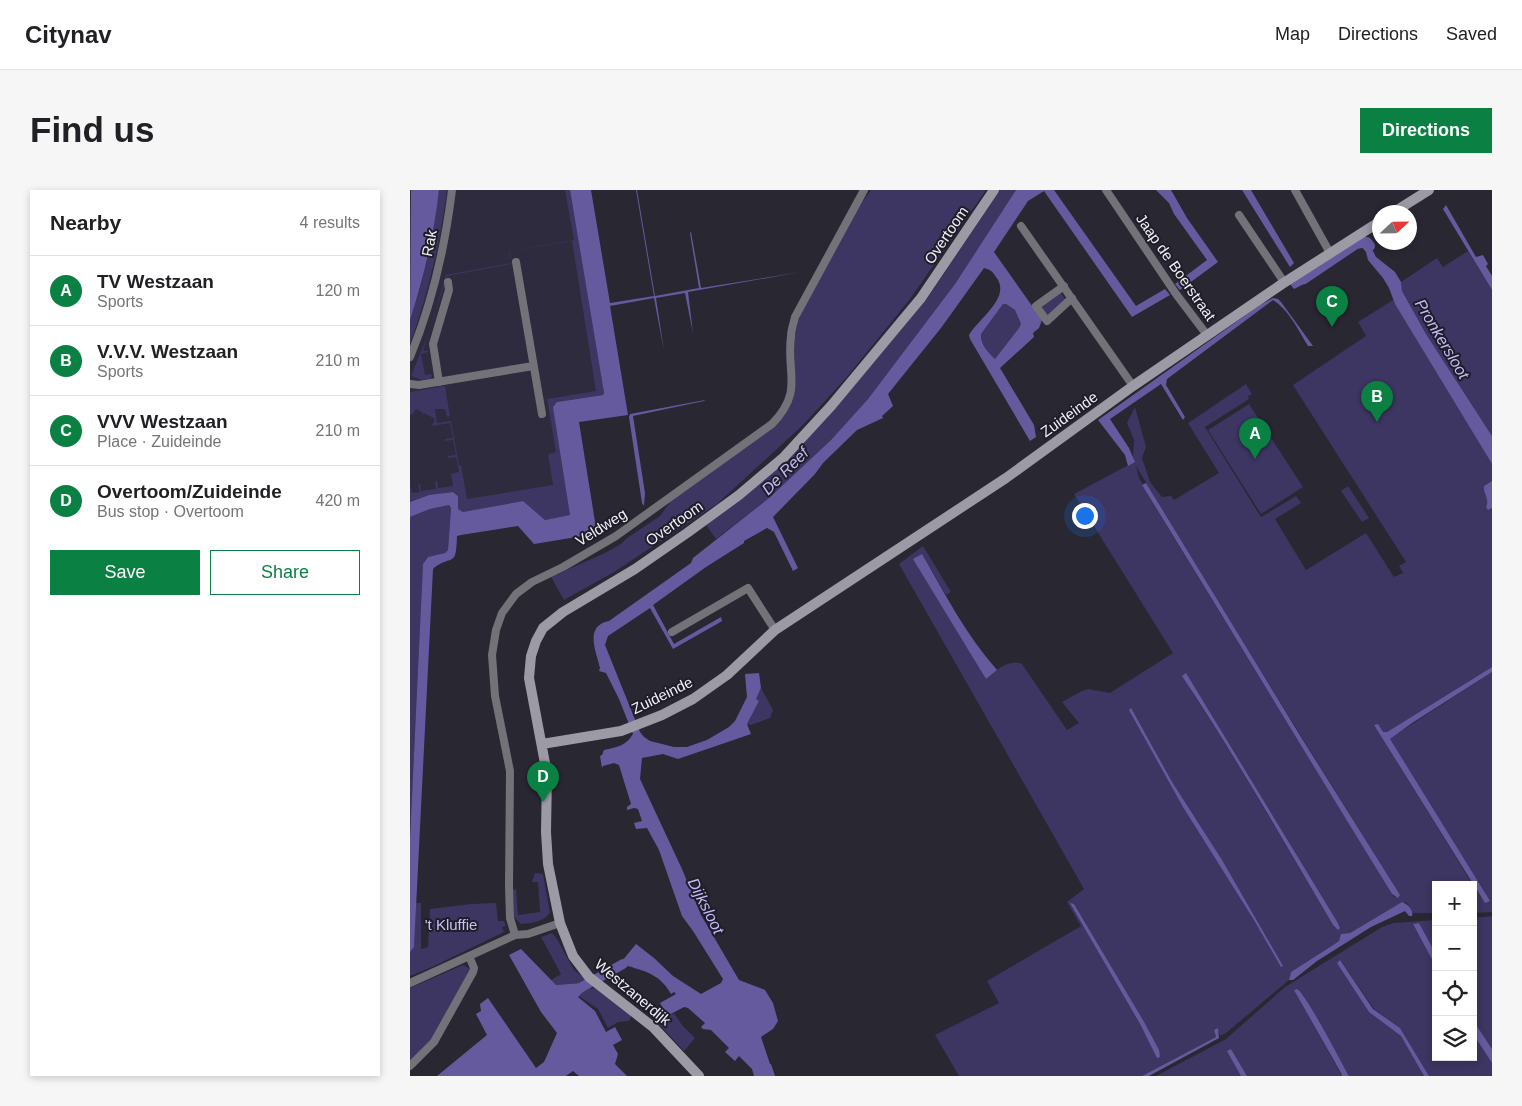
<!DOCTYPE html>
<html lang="en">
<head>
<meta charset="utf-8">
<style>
  body { margin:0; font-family:Helvetica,sans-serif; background:#f6f6f6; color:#202124 }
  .controls { position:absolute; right:15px; bottom:15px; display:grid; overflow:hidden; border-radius:0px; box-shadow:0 2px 8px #0003 }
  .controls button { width:45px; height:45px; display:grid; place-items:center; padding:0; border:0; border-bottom:1px solid #e0e0e0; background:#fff; color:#202124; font:25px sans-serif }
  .compass { position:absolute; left:962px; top:15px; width:45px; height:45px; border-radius:50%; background:#fff; box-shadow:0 2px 8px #0003; rotate:68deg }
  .you { position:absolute; left:674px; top:325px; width:18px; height:18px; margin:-12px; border:4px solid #fff; border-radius:50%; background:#1a73e8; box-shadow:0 0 0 8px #1a73e833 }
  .badge { display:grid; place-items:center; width:32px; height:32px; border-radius:50%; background:#0b8043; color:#fff; font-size:16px; font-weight:700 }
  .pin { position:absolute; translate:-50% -41px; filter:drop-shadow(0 1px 2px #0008) }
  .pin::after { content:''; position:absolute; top:26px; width:18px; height:15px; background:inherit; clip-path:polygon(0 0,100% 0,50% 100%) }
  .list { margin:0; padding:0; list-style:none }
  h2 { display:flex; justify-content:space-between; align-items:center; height:65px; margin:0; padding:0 20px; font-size:21px }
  h2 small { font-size:16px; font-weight:400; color:#757577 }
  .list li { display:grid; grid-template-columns:32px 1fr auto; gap:15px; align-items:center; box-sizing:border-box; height:70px; padding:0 20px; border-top:1px solid #e0e0e0 }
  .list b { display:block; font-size:19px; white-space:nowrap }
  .list p { margin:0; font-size:16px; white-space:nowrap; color:#757577 }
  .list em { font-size:16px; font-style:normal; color:#757577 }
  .actions { display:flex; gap:10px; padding:15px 20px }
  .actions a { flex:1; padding:11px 0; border:1px solid #0b8043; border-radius:0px; text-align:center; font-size:18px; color:#0b8043 }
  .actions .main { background:#0b8043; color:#fff }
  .icon { flex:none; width:28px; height:28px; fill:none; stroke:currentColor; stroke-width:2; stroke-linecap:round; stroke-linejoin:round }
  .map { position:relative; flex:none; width:1082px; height:886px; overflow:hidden; border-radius:0px }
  header { display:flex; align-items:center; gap:30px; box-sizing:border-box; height:70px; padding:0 25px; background:#fff; border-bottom:1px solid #e0e0e0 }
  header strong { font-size:24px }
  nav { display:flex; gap:28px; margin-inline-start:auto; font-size:18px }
  .intro { display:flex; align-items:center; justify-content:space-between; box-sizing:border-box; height:120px; padding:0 30px }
  h1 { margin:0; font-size:35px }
  .button { padding:12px 22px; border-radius:0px; background:#0b8043; color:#fff; font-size:18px; font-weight:700 }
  main { display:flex; gap:30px; padding:0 30px }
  aside { flex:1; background:#fff; border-radius:0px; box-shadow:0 2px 8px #0003 }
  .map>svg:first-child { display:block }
</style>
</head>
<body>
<header>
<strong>Citynav</strong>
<nav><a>Map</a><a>Directions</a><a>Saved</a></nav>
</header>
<div class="intro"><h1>Find us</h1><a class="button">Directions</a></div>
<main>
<aside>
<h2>Nearby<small>4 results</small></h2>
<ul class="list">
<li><span class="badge">A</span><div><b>TV Westzaan</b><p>Sports</p></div><em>120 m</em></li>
<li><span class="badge">B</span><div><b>V.V.V. Westzaan</b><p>Sports</p></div><em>210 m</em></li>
<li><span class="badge">C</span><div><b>VVV Westzaan</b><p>Place · Zuideinde</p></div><em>210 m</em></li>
<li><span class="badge">D</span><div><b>Overtoom/Zuideinde</b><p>Bus stop · Overtoom</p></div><em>420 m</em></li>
</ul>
<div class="actions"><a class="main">Save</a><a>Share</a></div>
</aside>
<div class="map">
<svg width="1082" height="886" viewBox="0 0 1082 886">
  <rect width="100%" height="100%" fill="#282732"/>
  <path fill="#2d2b3d" d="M0,0H160L194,203L147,212L160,322H59L12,307L0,312Z"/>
  <path fill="#3d3562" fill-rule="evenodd" d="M29,0H37C30,53 18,104 0,154V130L10,99L20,57Z
    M155,0H160L194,203L193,205L147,212L160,325L135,330L113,311L53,322L48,319L47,304L43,302L19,305L0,312V295L2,303L10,302L8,294H10L11,301L26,299L25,291H27L28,298L43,296L41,284L49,282L46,267L38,268V266L46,265L43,250L35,251V249L43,248L40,233L22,236L25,229L14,223L11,230L13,223L6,219L2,225L0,224V202L35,196L40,226L37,227L35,219H25L27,233L41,231L49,276L51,275L57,309L143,295L138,264L146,262L137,209L186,201L162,51L100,61L101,74L37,86L13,161H18V162L11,164L15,185L22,184L21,189L11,190L1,186L19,142L36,85L101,73L99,61L164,50Z
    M461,0H576L500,109L436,188L393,235L307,314L204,382L154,410L141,387L195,363L211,354L217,348L250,326L263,308L365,231L382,208L385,196L384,147L391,122L450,15Z
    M590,0H606L545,94L458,209L421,250L359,308L306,349L296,335L413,232L491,140L521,103Z
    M1058,61L1082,100V246L1016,144L992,101L991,92L1027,68L1033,77Z
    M650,102L656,110L637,128L629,116Z
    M983,110L1082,274V291L1074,296L1078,308V320L1082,318V477L977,542H973L964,535L1063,695H1026V723H1003L997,713L992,712L940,743L932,744L929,751L881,782L879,790L816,843L810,846L809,842L804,840L806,847L732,886H549L525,845L589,813L577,791L671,736L657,712L674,699L489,374L513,356L541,402L536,405L512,364L576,489C585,481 599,468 612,474L657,540L669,533L652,512L670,502L678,499L700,503L763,463L664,304L724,272L723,265L724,250L717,233L725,217L736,257L732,268L740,292L752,307L761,306L764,310L809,283L778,233L836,194L842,204L838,206L839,209L795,237L851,327L886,306L891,313L865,329L896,380L956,343L984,387L993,383L989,376L996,372L883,195L956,146L948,132ZM726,276L751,318L753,324L990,705L984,707L982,704L732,295L733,294L729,288ZM776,484L930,736L925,738L923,735L826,571L773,487ZM661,714H664L733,830L747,867L730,834Z
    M593,114H596L605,120L611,134L609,138L585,169C578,162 570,154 571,144Z
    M839,214L893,297L851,324L798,240Z
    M938,296L959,328L952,332L931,301Z
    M39,315L41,318L38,360C29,370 16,360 13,377L0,648V327L20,319Z
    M1082,482V722L1063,723V695L1075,713L1079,711L979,549Z
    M351,498L363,520L360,528L341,535L337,534L349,511L346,509Z
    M125,683L133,684L140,723C133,732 122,733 111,734L104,727L103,700L106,699L108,725L130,722L128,692H122Z
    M6,713H11V758L12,759L18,757L20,719L61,714L86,713L88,731H94L96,736L92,737L93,740H95L92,743L24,776L0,786V762L4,757Z
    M1082,726V859L1063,830V728Z
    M1026,730V764L1009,733L1003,734L1026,777V867H1063V844L1082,873V886H1019L990,838L964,819L930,770L959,822L991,846L1014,886H939L897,812L887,799H885V802L932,886H837L821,859L818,861L831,886H746L816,849L875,797L972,737L983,733Z
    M142,743L147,749L164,780L177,790L172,793L146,795L141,790L151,784L131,747Z
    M53,775L59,778L60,782L24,847L0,873V798Z
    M179,797L181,799L185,797L221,822V827L219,831L208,832L198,838L188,819L169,806Z
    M264,823L272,835L285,848L274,861L247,832Z"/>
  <path fill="#665a9f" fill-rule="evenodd" d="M1,0H29C24,44 14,87 0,130Z
    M160,0H181L200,113L244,106L226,0H227L245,106L289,98L280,43L281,42L291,98L391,82L278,102L283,143L275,103L246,108L254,161L244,108L200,116L218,225L169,232L186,338L185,344L124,354L108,336L51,345L47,346C46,380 42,363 23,379L4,757L0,762V648L13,374L18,367L35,363L38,360L41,318L39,315L20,319L0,327V312L19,305L43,302L48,306V319L53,322L113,311L135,330L160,325L143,217L147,212L193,205L194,203Z
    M606,0H644L726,116L755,99L760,105L722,127L634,1L618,11L584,62L632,130L629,138L623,143L624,147L590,178L624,235L626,247L620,251L560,149L559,145C569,128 602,107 586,87C582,81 581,80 574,78L531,138L478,204L483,216L472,226L473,228L447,240L413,273L405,284L363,327L388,378L383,381L364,342L357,338L334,351V353L296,377L243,415L264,454L311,427L312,431L307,434L263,459L240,418L198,446L195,455L230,542L234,547L240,551L264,557H277L297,550L319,537L325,531L337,507L335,484L349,483L351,498L346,509L349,511L337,534L341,544L268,569L253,564L232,568L230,589L272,679L291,725L329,790L355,800L363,813L368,831L363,839L351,847L360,874H361L365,886H344L342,879L329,866L325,871L315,862L319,858L301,840L293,839L291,837L295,833L278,818L274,817L257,826L250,813L266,804L264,802L261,804C250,785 238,782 218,776L215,777L212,771L226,754L244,768L263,786L291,804L311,793L313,789L283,741L272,726L249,660L237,638L226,639L224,633L232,631L228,619L224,618L217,620V617L221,614L209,575L204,573L193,576L192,578L190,566L192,565L194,560C207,557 216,556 223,544L209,509L196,483L189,481L190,478C186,461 174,436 199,431L281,373L283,368L359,308L421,250L458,209L545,94ZM593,114H596L605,120L611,134L609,138L585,169C578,162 570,154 571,144Z
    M746,0H761L777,28L808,72L770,100L765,94L797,70L764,24L759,13Z
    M832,0H841L884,73L880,77Z
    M1036,15L1066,67L1073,65L1078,74L1076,76L1082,86V100L1033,19Z
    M955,45L966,67L985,82L991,92L992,101L1016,144L1082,246V274L985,114L979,98L973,88L958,70L956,62L944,48Z
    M902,81L898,92L884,99L880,94L890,86Z
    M863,108L868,109L871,112L903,156H898C889,141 879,120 863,110L757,189L756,195L775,227L773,230L751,194L700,229L719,258L725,272L718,276L715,265L688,230L850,115Z
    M295,210L294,211L223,226L235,303L234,316L232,313L219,227L220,224Z
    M1082,291V318L1078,320L1076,317C1080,309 1073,304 1074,296Z
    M736,293L891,547L987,700L990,705L988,708L982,704C898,568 816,431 732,295Z
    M512,364C535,404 556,445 587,480L576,489L503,369Z
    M1082,477V482L1002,533L980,549L1080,711L1075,713L964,535L968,534L973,542H977Z
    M776,483L928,733L930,738L928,740L923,735C874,652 826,567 772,486Z
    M721,518L762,592L812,670L873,776L871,777L844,730L773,617L719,520Z
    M992,712C998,714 1004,721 1002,726H999L995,721L961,737L907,771L883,790H879L881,782L923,755L929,751L931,744L940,743Z
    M660,713L664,714L733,830L749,860L750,867L747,868L730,834Z
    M1009,733L1026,764V777L1003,734Z
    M111,759L146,795L172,793L177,798L168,807L185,821L196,842L205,837L212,850L203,855L208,864L205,874L217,886H169L163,881L156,886H27L77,845L66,824L71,821L70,814L78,808L126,878L134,872L147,843L131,822L99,765Z
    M930,770L963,819L990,838L1019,886H1014L991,846L959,822L927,773Z
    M887,799C896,804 931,872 939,886H932L931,883L885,802L884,800Z
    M1063,830L1082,859V873L1063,844Z
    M808,838L809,848L739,886H732L806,847L804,840Z
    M821,859L837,886H831L817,861Z"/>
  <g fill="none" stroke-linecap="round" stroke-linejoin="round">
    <path stroke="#665a9f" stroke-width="10" d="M891,86L894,89L946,54L957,52L960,56
      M163,802L213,774"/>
    <path stroke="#727278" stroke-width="8" d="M696,0L766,104L797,145
      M885,0L920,63
      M829,25L874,92
      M611,36L723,196
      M106,72L132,224
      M654,96L626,116L637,131L662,108
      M0,167C22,114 35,57 42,0
      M29,192L23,154L39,100L38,92
      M0,194L9,195L123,176
      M262,442L338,398L365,440
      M105,745L100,728L99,696L100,581L85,506L82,465L86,440L92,423L106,404L122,392L153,377L206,346L362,234C394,201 376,184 381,146C381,139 384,133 385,127L454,0
      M0,793L105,745L118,744L150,733
      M0,876L24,852L63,782L64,778L59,766"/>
    <path stroke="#9c9ba5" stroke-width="10" d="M984,22L1019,0
      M132,554L211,541L252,525L283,509L317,485L365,440L596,288L723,196L872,94L969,32
      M289,886L243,837L179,787L163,766L150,733L138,674L136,642L137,584L119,488L121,466L126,451L133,438L153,422L225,379L277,343L329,305L374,267L421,216L511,108L584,0"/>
  </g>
  <g text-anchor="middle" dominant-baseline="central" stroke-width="4" stroke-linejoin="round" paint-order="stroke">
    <g font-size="15" fill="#f0f0f8" stroke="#1f1d28">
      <text transform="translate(536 45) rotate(-56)">Overtoom</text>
      <text transform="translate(19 53) rotate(-79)">Rak</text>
      <text transform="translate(766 77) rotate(55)">Jaap de Boerstraat</text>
      <text transform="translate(659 224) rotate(-36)">Zuideinde</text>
      <text transform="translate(264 333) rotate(-35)">Overtoom</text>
      <text transform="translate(191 337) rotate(-32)">Veldweg</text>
      <text transform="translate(252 505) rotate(-26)">Zuideinde</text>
      <text transform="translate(223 802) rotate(40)">Westzanerdijk</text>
    </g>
    <g font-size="15" fill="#c7c0fb" stroke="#1f1d28">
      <text x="41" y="734">'t Kluffie</text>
    </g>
    <g font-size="16" font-style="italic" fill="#c1baf5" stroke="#1f1d28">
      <text transform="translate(1032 149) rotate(59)">Pronkersloot</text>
      <text transform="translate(375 281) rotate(-45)">De Reef</text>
      <text transform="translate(296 716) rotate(63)">Dijksloot</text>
    </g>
  </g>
</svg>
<div class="controls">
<button>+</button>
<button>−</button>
<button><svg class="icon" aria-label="locate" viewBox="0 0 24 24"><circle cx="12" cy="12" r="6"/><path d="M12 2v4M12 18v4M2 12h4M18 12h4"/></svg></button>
<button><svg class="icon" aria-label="layers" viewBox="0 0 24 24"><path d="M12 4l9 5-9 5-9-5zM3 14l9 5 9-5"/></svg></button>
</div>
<svg class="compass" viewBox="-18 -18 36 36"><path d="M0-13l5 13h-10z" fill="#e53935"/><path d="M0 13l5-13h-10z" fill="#757577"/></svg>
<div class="you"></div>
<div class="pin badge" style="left:845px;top:269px">A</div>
<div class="pin badge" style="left:967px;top:232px">B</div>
<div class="pin badge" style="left:922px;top:137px">C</div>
<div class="pin badge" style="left:133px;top:612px">D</div>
</div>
</main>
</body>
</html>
